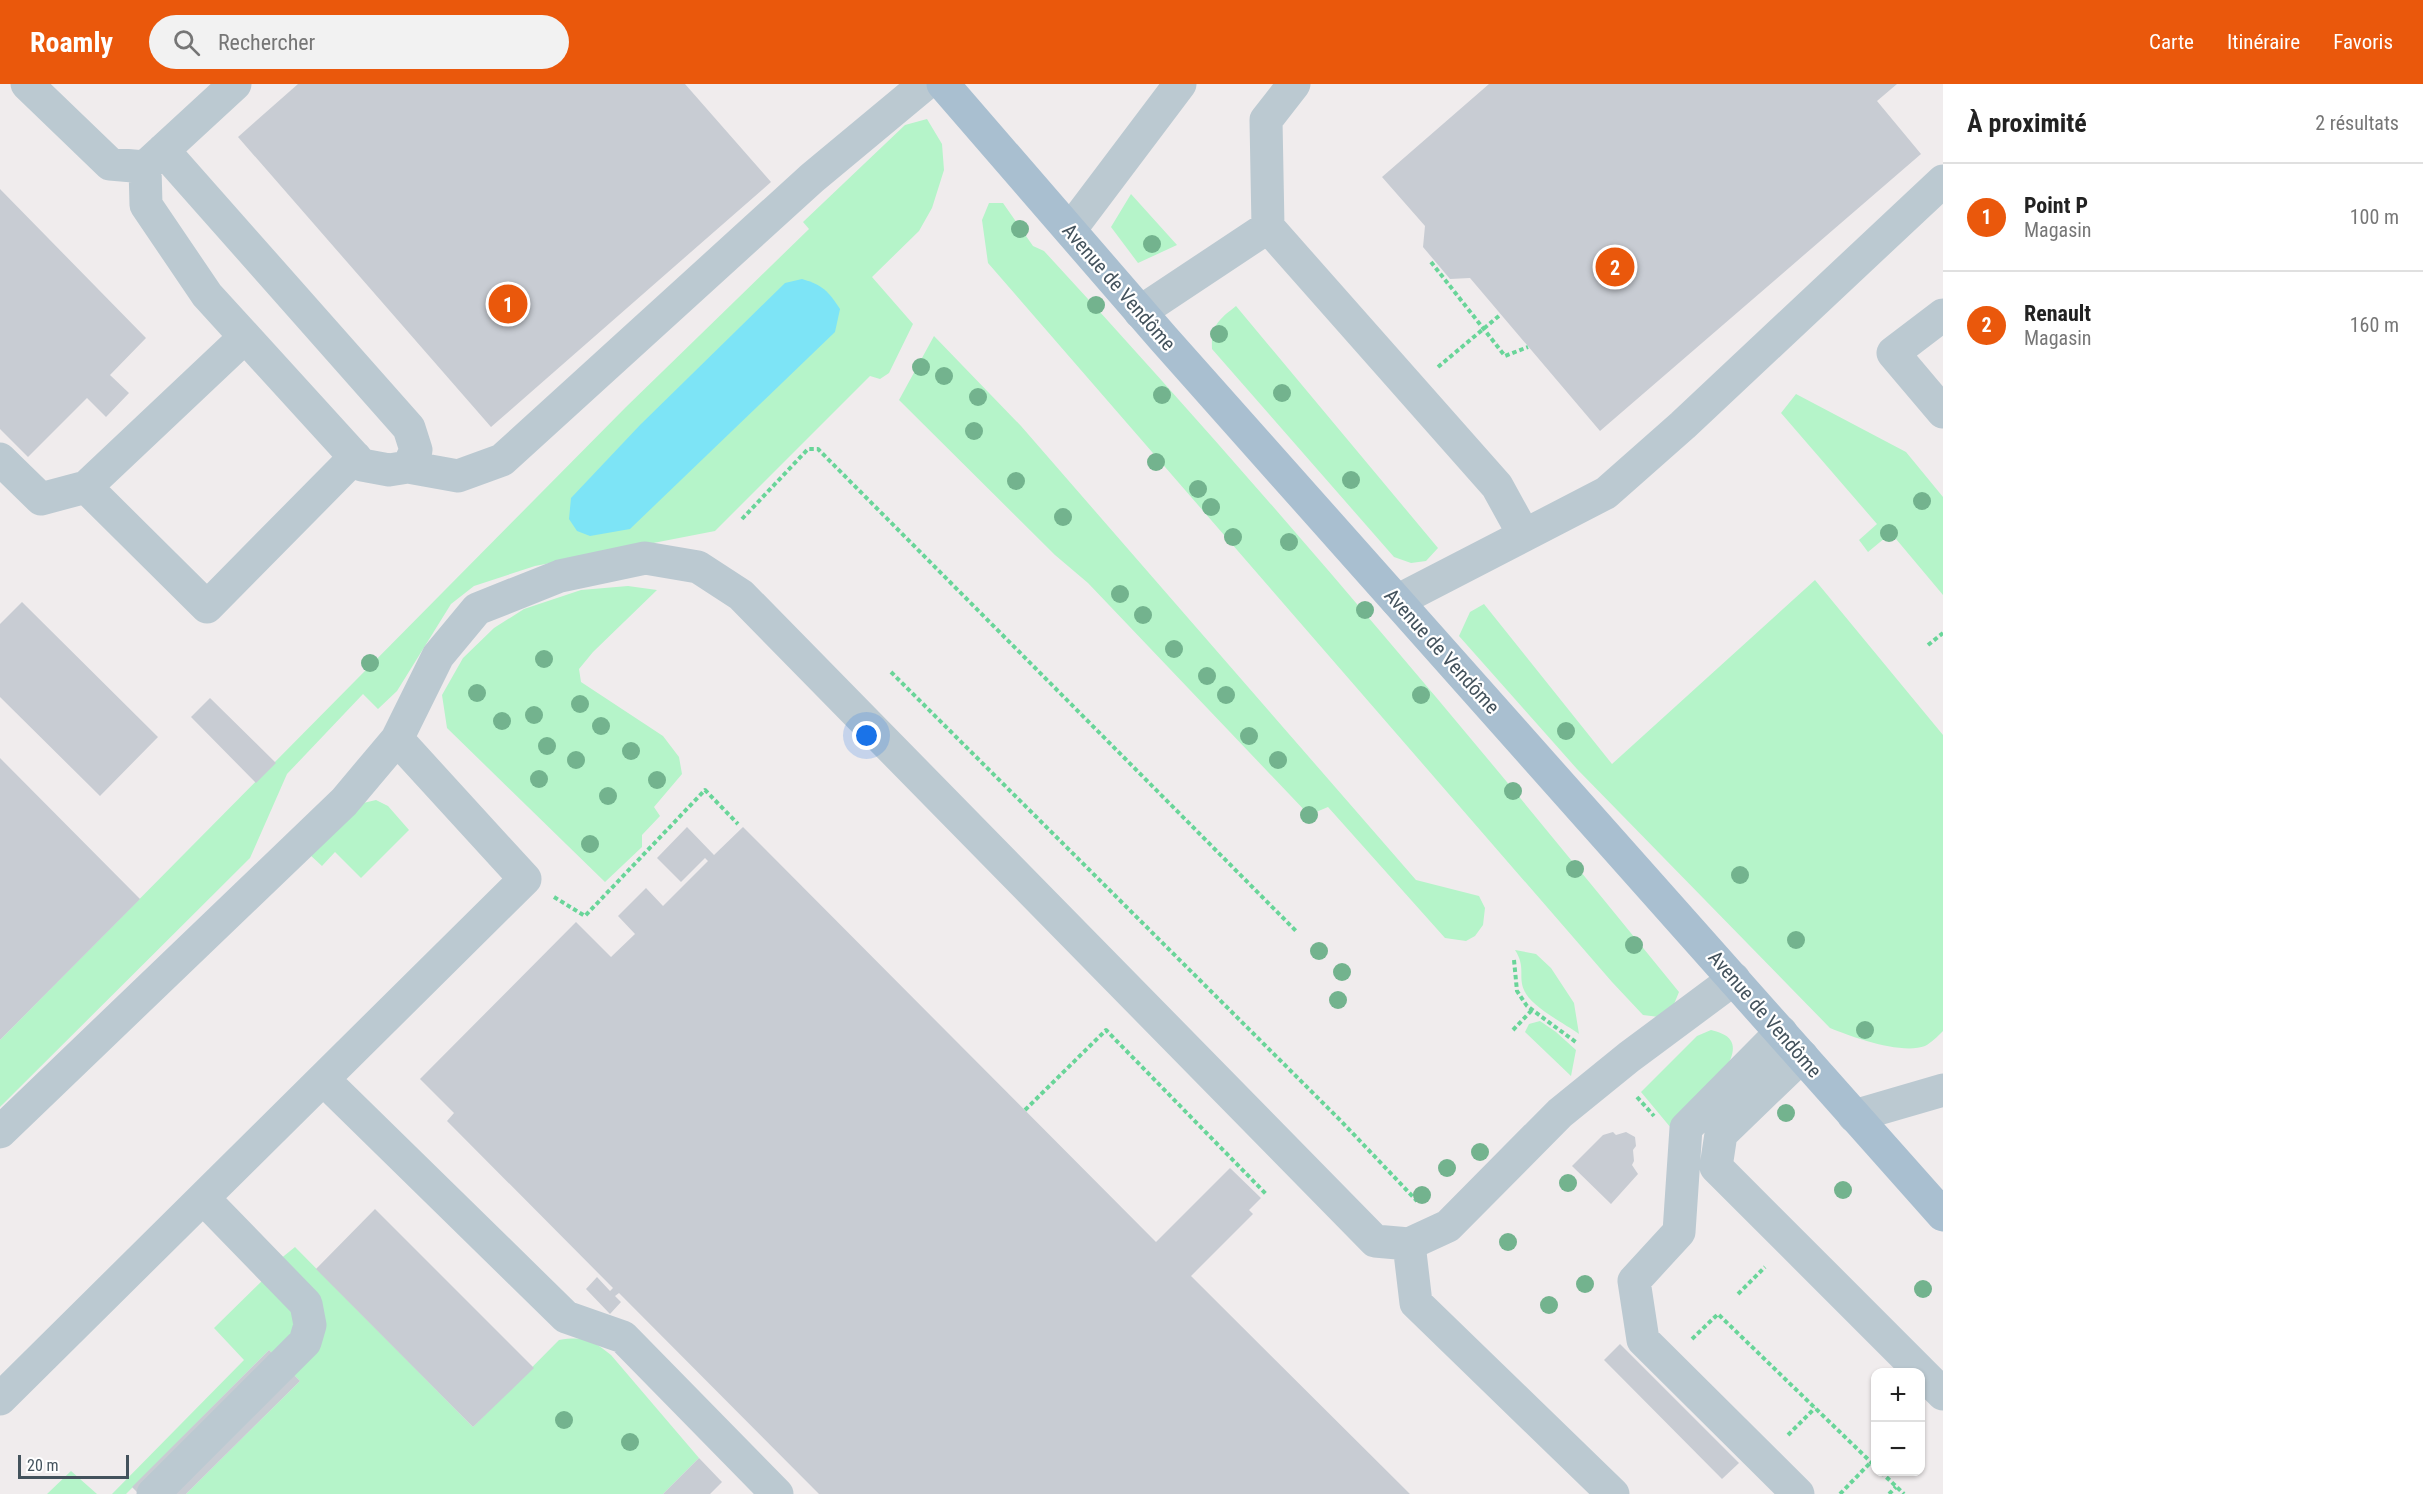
<!DOCTYPE html>
<html lang="fr">
<head>
<meta charset="utf-8">
<style>
  body { margin:0; font-family:"Roboto Condensed",sans-serif; background:#f2f2f2; color:#222 }
  .controls { position:absolute; right:18px; bottom:18px; display:grid; overflow:hidden; border-radius:12px; box-shadow:0 2px 4px #0004 }
  .controls button { width:54px; height:54px; display:grid; place-items:center; padding:0; border:0; border-bottom:2px solid #e0e0e0; background:#fff; color:#222; font:30px sans-serif }
  .scale { position:absolute; left:18px; bottom:15px; width:111px; box-sizing:border-box; padding-left:6px; border:3px solid #43525c; border-top:0; font-size:16px; line-height:21px; white-space:nowrap; color:#43525c; -webkit-text-stroke:4px #fff; paint-order:stroke }
  .you { position:absolute; left:867px; top:652px; width:21px; height:21px; margin:-15px; border:4px solid #fff; border-radius:50%; background:#1a73e8; box-shadow:0 0 0 9px #1a73e833 }
  .badge { display:grid; place-items:center; width:39px; height:39px; border-radius:50%; background:#ea580c; color:#fff; font-size:20px; font-weight:700 }
  .pin { position:absolute; translate:-50% -50%; border:3px solid #fff; box-shadow:0 2px 6px #0006 }
  .list { margin:0; padding:0; list-style:none }
  h2 { display:flex; justify-content:space-between; align-items:center; height:78px; margin:0; padding:0 24px; font-size:26px }
  h2 small { font-size:20px; font-weight:400; color:#767676 }
  .list li { display:grid; grid-template-columns:39px 1fr auto; gap:18px; align-items:center; box-sizing:border-box; height:108px; padding:0 24px; border-top:2px solid #e0e0e0 }
  .list b { display:block; font-size:22px; white-space:nowrap }
  .list p { margin:0; font-size:20px; white-space:nowrap; color:#767676 }
  .list em { font-size:20px; font-style:normal; color:#767676 }
  .icon { flex:none; width:33px; height:33px; fill:none; stroke:currentColor; stroke-width:2; stroke-linecap:round; stroke-linejoin:round }
  .map { position:relative; flex:none; width:1943px; height:1410px; overflow:hidden }
  header { display:flex; align-items:center; gap:36px; box-sizing:border-box; height:84px; padding:0 30px; background:#ea580c; color:#fff }
  header strong { font-size:28px }
  nav { display:flex; gap:33px; margin-inline-start:auto; font-size:21px }
  .search { width:420px; height:54px; background:#f2f2f2; display:flex; align-items:center; gap:15px; box-sizing:border-box; padding:0 21px; border-radius:33px; color:#767676; font-size:22px }
  main { display:flex }
  aside { flex:1; background:#fff }
  .map>svg:first-child { display:block }
</style>
</head>
<body>
<header>
<strong>Roamly</strong>
<div class="search"><svg class="icon" aria-label="search" viewBox="0 0 24 24"><circle cx="10" cy="10" r="6"/><path d="M15 15l6 6"/></svg>Rechercher</div>
<nav><a>Carte</a><a>Itinéraire</a><a>Favoris</a></nav>
</header>
<main>
<div class="map">
<svg width="1943" height="1410" viewBox="0 0 1943 1410">
  <rect width="100%" height="100%" fill="#f0eced"/>
  <path fill="#b5f4c9" d="M927,35L942,60L944,86L932,124L919,147L872,193L913,240L889,289L880,295L870,292L715,447L535,482L474,502L451,520L397,607L378,625L363,610L287,690L250,774L0,1023V956L626,323L809,145L803,138L905,41Z
    M1131,110L1177,161L1138,179L1111,143Z
    M989,119H1003L1033,162L1044,167C1265,406 1474,655 1679,908L1672,925L1659,933L1643,931L1612,898L988,179L982,136Z
    M1236,222L1438,464L1426,477L1411,479L1394,473L1212,265C1211,242 1218,236 1236,222Z
    M934,252L1021,342L1416,796L1479,812L1485,824L1483,841L1475,852L1466,857L1445,854L1328,723L1309,731L1088,499L1055,471L899,316Z
    M1796,310L1906,368L1943,413V511L1891,449L1868,468L1859,456L1877,440L1781,329Z
    M1815,496L1943,651V947C1938,952 1931,959 1925,962C1902,971 1852,953 1830,944L1577,685L1459,552L1470,528L1484,520L1612,680Z
    M628,502L657,506L593,568L579,585L581,598L663,652L679,673L682,690L654,723L660,732L642,751V763L605,798L447,644L442,611L463,574L494,544L524,525L581,506Z
    M376,716L388,722L409,746L361,794L335,768L322,782L309,770L359,720Z
    M1515,866L1536,870L1551,884L1574,919L1579,950C1564,939 1531,923 1524,906C1518,892 1526,883 1515,866Z
    M1540,937L1556,948L1576,966L1571,992L1525,948L1529,940Z
    M1711,946C1718,948 1727,950 1731,957C1744,980 1686,1028 1671,1044L1641,1008L1697,952Z
    M295,1163L473,1343L559,1256C585,1252 592,1256 611,1271L699,1374L663,1410H186L300,1297L290,1287L313,1263L279,1176Z
    M265,1194L296,1233L294,1255L275,1272L269,1266L126,1410H112L244,1276L214,1244Z
    M71,1387L97,1410H47Z"/>
  <path fill="#7de4f6" d="M802,195C823,201 828,207 840,225L835,248L630,445L590,452L577,447L569,435L571,414L640,341L785,199Z"/>
  <path fill="#c8ccd3" d="M298,0H685L771,98L491,343L238,53Z
    M1489,0H1897L1877,17L1921,70L1600,347L1470,194L1450,195L1423,163L1425,142L1382,93Z
    M0,105L146,254L110,291L129,309L106,333L87,314L28,373L0,345Z
    M22,518L158,653L100,712L0,613V540Z
    M210,614L276,679L256,699L191,633Z
    M0,674L140,815L0,956Z
    M687,743L714,771L743,743L1156,1158L1230,1084L1261,1114L1249,1126L1253,1130L1191,1192L1410,1410H819L619,1209L615,1212L621,1218L610,1230L586,1205L597,1193L610,1207L613,1204L447,1037L454,1029L420,995L576,838L611,873L635,850L618,832L646,804L663,822L708,777L705,774L681,798L657,774Z
    M1613,1048L1616,1051L1626,1048L1635,1053L1636,1062L1633,1066L1634,1077L1632,1081L1638,1090L1611,1120L1572,1082L1603,1051Z
    M375,1125L534,1284L473,1343L316,1185Z
    M1620,1260L1739,1379L1722,1395L1604,1276Z
    M269,1266L300,1297L186,1410H139L132,1403Z
    M699,1374L722,1398L710,1410H663Z"/>
  <g fill="none" stroke-linecap="round" stroke-linejoin="round">
    <path stroke="#69d599" stroke-width="4" stroke-dasharray="4.5 3" stroke-linecap="butt" d="M1431,178L1505,272L1528,263
      M1438,283L1500,231
      M742,435L808,365H818L1297,848
      M1928,561L1943,549
      M891,588L1341,1037L1417,1117
      M554,813L585,832L705,706L738,740
      M1514,876L1517,907L1527,922L1577,959
      M1513,946L1532,926
      M1637,1013L1654,1032
      M1025,1026L1106,946L1267,1111
      M1738,1210L1765,1183
      M1692,1255L1718,1230L1876,1383
      M1788,1351L1815,1324
      M1881,1388L1904,1410
      M1840,1410L1871,1378
      M1889,1410L1896,1403"/>
    <path stroke="#bbc9d1" stroke-width="33" d="M27,0L110,80L145,83L235,0
      M145,83L146,121L207,211L362,381L389,386L408,383L416,366L409,344L163,66
      M1268,143L1266,36L1294,0
      M1070,146L1180,0
      M1140,228L1268,143L1497,402L1524,451
      M1943,231L1893,269L1943,328
      M245,253L86,403L207,523L355,373
      M0,375L41,415L86,403
      M408,383L458,392L502,376L812,94L925,0
      M1397,517L1606,409L1683,341L1943,97
      M1781,948L1686,1044L1679,1148L1634,1197L1643,1256L1798,1410
      M1802,972L1721,1050L1716,1083L1943,1310
      M323,995L566,1233L623,1253L777,1410
      M1854,1032L1943,1006
      M0,1048L344,718L397,655L438,572L477,525L560,492L645,474L698,483L741,511L1375,1157L1409,1160L1448,1142L1560,1029L1629,973L1734,895
      M1409,1160L1416,1219L1613,1410
      M0,1315L525,795L397,655
      M153,1410L305,1258L310,1241L306,1220L203,1114"/>
    <path stroke="#a9bfd0" stroke-width="33" d="M943,0L1163,254L1943,1131"/>
  </g>
  <g fill="#73b38e">
    <circle cx="1020" cy="145" r="9"/>
    <circle cx="1152" cy="160" r="9"/>
    <circle cx="1096" cy="221" r="9"/>
    <circle cx="1219" cy="250" r="9"/>
    <circle cx="921" cy="283" r="9"/>
    <circle cx="944" cy="292" r="9"/>
    <circle cx="1282" cy="309" r="9"/>
    <circle cx="1162" cy="311" r="9"/>
    <circle cx="978" cy="313" r="9"/>
    <circle cx="974" cy="347" r="9"/>
    <circle cx="1156" cy="378" r="9"/>
    <circle cx="1351" cy="396" r="9"/>
    <circle cx="1016" cy="397" r="9"/>
    <circle cx="1198" cy="405" r="9"/>
    <circle cx="1922" cy="417" r="9"/>
    <circle cx="1211" cy="423" r="9"/>
    <circle cx="1063" cy="433" r="9"/>
    <circle cx="1889" cy="449" r="9"/>
    <circle cx="1233" cy="453" r="9"/>
    <circle cx="1289" cy="458" r="9"/>
    <circle cx="1120" cy="510" r="9"/>
    <circle cx="1365" cy="526" r="9"/>
    <circle cx="1143" cy="531" r="9"/>
    <circle cx="1174" cy="565" r="9"/>
    <circle cx="544" cy="575" r="9"/>
    <circle cx="370" cy="579" r="9"/>
    <circle cx="1207" cy="592" r="9"/>
    <circle cx="477" cy="609" r="9"/>
    <circle cx="1226" cy="611" r="9"/>
    <circle cx="1421" cy="611" r="9"/>
    <circle cx="580" cy="620" r="9"/>
    <circle cx="534" cy="631" r="9"/>
    <circle cx="502" cy="637" r="9"/>
    <circle cx="601" cy="642" r="9"/>
    <circle cx="1566" cy="647" r="9"/>
    <circle cx="1249" cy="652" r="9"/>
    <circle cx="547" cy="662" r="9"/>
    <circle cx="631" cy="667" r="9"/>
    <circle cx="576" cy="676" r="9"/>
    <circle cx="1278" cy="676" r="9"/>
    <circle cx="539" cy="695" r="9"/>
    <circle cx="657" cy="696" r="9"/>
    <circle cx="1513" cy="707" r="9"/>
    <circle cx="608" cy="712" r="9"/>
    <circle cx="1309" cy="731" r="9"/>
    <circle cx="590" cy="760" r="9"/>
    <circle cx="1575" cy="785" r="9"/>
    <circle cx="1740" cy="791" r="9"/>
    <circle cx="1796" cy="856" r="9"/>
    <circle cx="1634" cy="861" r="9"/>
    <circle cx="1319" cy="867" r="9"/>
    <circle cx="1342" cy="888" r="9"/>
    <circle cx="1338" cy="916" r="9"/>
    <circle cx="1865" cy="946" r="9"/>
    <circle cx="1786" cy="1029" r="9"/>
    <circle cx="1480" cy="1068" r="9"/>
    <circle cx="1447" cy="1084" r="9"/>
    <circle cx="1568" cy="1099" r="9"/>
    <circle cx="1843" cy="1106" r="9"/>
    <circle cx="1422" cy="1111" r="9"/>
    <circle cx="1508" cy="1158" r="9"/>
    <circle cx="1585" cy="1200" r="9"/>
    <circle cx="1923" cy="1205" r="9"/>
    <circle cx="1549" cy="1221" r="9"/>
    <circle cx="564" cy="1336" r="9"/>
    <circle cx="630" cy="1358" r="9"/>
  </g>
  <g text-anchor="middle" dominant-baseline="central" stroke-width="4.5" stroke-linejoin="round" paint-order="stroke">
    <g font-size="20" fill="#43525c" stroke="#fff">
      <text transform="translate(1119 203) rotate(49)">Avenue de Vendôme</text>
      <text transform="translate(1442 567) rotate(48)">Avenue de Vendôme</text>
      <text transform="translate(1765 930) rotate(49)">Avenue de Vendôme</text>
    </g>
  </g>
</svg>
<div class="controls">
<button>+</button>
<button>−</button>
</div>
<div class="scale">20 m</div>
<div class="you"></div>
<div class="pin badge" style="left:508px;top:220px">1</div>
<div class="pin badge" style="left:1615px;top:183px">2</div>
</div>
<aside>
<h2>À proximité<small>2 résultats</small></h2>
<ul class="list">
<li><span class="badge">1</span><div><b>Point P</b><p>Magasin</p></div><em>100 m</em></li>
<li><span class="badge">2</span><div><b>Renault</b><p>Magasin</p></div><em>160 m</em></li>
</ul>
</aside>
</main>
</body>
</html>
